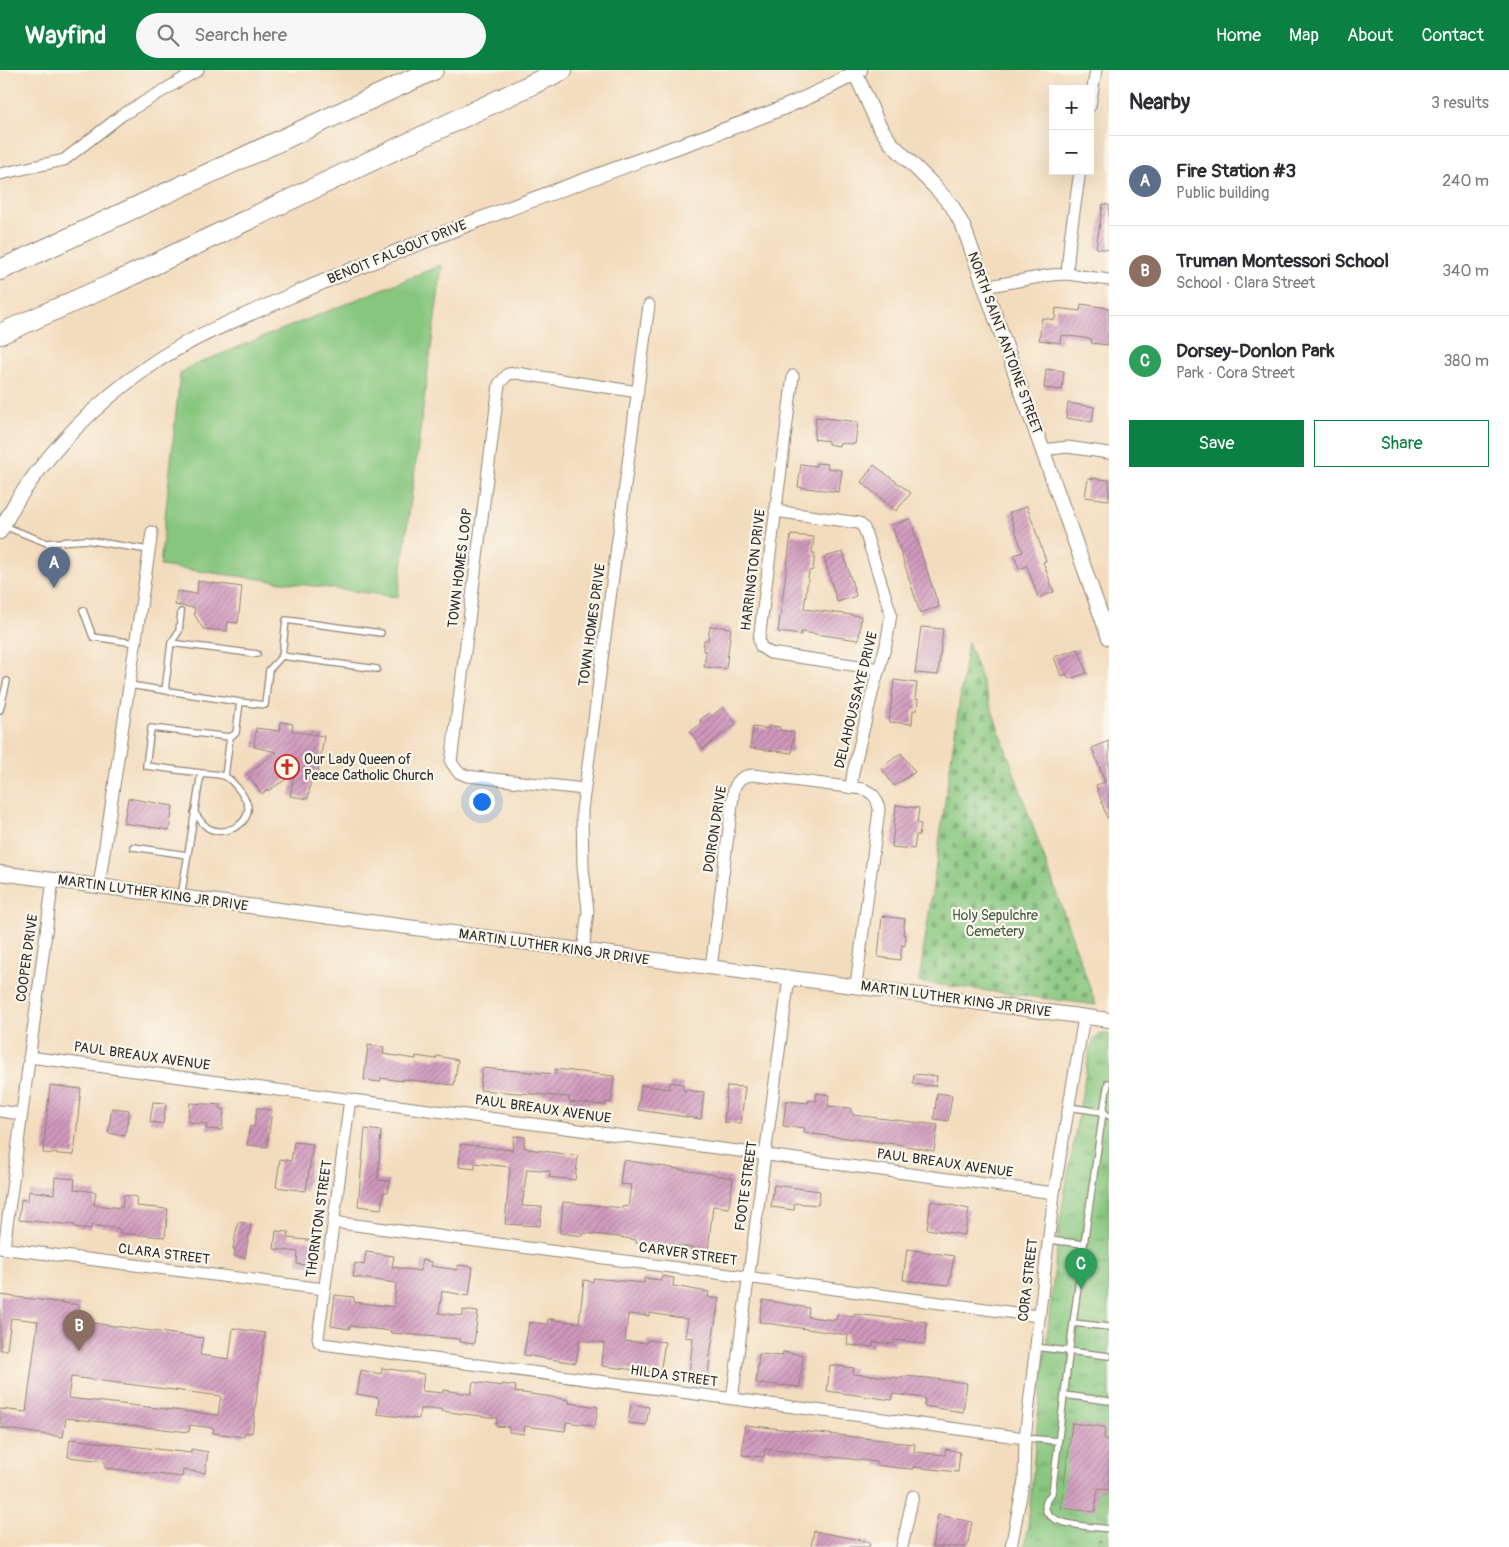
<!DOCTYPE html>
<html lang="en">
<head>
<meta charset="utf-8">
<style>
  body { margin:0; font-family:Pangolin,sans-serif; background:#f7f7f7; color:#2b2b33 }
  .controls { position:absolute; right:15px; top:15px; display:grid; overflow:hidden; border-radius:0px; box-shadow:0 5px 20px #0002 }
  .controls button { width:45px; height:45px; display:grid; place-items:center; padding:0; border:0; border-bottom:1px solid #e1e1e2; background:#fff; color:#2b2b33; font:25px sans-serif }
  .you { position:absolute; left:481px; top:731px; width:18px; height:18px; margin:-12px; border:4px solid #fff; border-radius:50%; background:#1a73e8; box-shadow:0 0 0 8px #1a73e833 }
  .badge { display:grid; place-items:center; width:32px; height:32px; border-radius:50%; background:#0b8043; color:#fff; font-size:16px; font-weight:700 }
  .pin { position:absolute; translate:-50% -41px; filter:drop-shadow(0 1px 2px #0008) }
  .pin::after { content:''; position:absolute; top:26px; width:18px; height:15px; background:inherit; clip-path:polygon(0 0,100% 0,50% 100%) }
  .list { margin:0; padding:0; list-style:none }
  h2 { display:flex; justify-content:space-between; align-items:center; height:65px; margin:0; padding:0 20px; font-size:21px }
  h2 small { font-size:16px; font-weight:400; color:#7c7c81 }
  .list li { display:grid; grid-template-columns:32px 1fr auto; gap:15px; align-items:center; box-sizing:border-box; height:90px; padding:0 20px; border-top:1px solid #e1e1e2 }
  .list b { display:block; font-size:19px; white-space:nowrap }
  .list p { margin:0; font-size:16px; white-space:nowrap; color:#7c7c81 }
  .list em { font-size:16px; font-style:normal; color:#7c7c81 }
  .actions { display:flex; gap:10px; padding:15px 20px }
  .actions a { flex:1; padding:11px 0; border:1px solid #0b8043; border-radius:0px; text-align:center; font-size:18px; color:#0b8043 }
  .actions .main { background:#0b8043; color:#fff }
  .icon { flex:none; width:28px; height:28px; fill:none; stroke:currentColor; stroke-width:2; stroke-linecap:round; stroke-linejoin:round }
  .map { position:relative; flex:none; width:1109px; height:1477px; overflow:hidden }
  header { display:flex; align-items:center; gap:30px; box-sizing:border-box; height:70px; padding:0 25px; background:#0b8043; color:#fff }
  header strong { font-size:24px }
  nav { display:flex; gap:28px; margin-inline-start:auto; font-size:18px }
  .search { width:350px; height:45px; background:#f7f7f7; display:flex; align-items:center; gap:12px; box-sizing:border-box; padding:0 18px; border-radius:28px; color:#7c7c81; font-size:19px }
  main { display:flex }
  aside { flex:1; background:#fff }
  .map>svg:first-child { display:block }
</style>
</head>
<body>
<header>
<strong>Wayfind</strong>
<div class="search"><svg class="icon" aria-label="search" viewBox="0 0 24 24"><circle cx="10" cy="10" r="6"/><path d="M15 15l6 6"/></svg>Search here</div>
<nav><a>Home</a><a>Map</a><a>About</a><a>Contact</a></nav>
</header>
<main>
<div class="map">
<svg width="1109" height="1477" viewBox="0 0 1109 1477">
  <defs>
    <pattern id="cemetery-stones" width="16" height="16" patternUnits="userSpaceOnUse" patternTransform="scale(1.25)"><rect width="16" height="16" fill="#86c67e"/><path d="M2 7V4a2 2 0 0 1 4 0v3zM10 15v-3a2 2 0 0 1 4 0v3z" fill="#6ea167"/></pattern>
    <pattern id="park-tufts" width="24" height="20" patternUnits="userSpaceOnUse" patternTransform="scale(1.25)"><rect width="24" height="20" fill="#86c67e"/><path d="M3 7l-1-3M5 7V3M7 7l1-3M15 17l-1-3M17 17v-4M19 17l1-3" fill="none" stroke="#6ea167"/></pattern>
    <pattern id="building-hatch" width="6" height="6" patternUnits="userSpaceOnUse" patternTransform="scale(1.25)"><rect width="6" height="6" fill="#d099bd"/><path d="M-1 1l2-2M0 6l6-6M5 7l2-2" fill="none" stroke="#a97d9a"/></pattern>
  </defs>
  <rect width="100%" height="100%" fill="#fbf7ec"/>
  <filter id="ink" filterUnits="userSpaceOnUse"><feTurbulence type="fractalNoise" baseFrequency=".02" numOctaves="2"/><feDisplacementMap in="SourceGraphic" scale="10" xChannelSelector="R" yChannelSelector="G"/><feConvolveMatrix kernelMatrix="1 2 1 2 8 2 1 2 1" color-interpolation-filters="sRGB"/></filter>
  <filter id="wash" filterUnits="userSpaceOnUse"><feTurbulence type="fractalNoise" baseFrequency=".0096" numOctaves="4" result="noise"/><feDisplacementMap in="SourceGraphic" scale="20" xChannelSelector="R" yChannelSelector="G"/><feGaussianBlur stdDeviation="1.12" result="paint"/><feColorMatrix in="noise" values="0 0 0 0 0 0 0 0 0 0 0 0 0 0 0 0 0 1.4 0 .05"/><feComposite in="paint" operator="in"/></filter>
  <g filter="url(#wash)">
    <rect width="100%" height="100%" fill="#f3dcbd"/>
    <path fill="#86c67e" stroke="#587854" d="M442,195L398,527L160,496L180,304L189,297Z"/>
    <path fill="url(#cemetery-stones)" stroke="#587854" d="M968,572L1096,935L919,912Z"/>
    <path fill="url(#park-tufts)" stroke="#587854" d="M1102,964H1109V1477H1024L1028,1456L1037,1356L1060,1150L1090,978L1094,969Z"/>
    <g id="blocks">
      <path fill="url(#building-hatch)" fill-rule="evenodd" d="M1103,134L1109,135V180L1096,178Z
        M1081,234L1109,238V275L1091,273L1092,269L1061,265L1060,273L1039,270L1042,248L1055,250L1056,238L1080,241Z
        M1046,299L1064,301L1062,320L1044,318Z
        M1068,333L1094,337L1092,352L1066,348Z
        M816,347L858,352L855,374L839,373V376L828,374V371L814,369Z
        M816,393L828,394L827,398L842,400L839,422L798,417L801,394L816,396Z
        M874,395L911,423L896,441L861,412Z
        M1088,408L1109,410V430L1085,427Z
        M1027,436L1046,491L1043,492L1054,522L1038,528L1027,496L1019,499L1014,485L1023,482L1009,443Z
        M910,449L939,537L920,543L892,455Z
        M791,465L814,467L812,483H815L813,500L809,501L804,539L861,546L859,569L858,570L801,562V565L778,562Z
        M843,482L856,526L837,532L824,487Z
        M198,511L242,517L238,553L228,552L227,561L203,559L194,544L195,538L175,535L177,521L197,524Z
        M710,556L731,558L726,599L704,597L706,581H703L704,570H708Z
        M921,557L943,559L938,605L915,603Z
        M1078,579L1087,603L1069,609L1067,604L1061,606L1054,587Z
        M894,610L917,613L915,629H918L917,640H913L912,654L889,652Z
        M723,637L736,654L703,679L690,662L702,653L700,650L709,643L712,646Z
        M281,652L293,654L292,661L324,666L317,710L311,709L308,729L290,726L294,704L268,721L267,720L262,724L247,704L277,682L254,677L256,658L280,661Z
        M768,656L780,657L779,660L794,662L792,683L750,678L753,657L768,659Z
        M1109,671V747L1107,748L1096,715L1105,712L1092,678Z
        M901,683L915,702L894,716L881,698Z
        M128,728L173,736L169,760L124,753Z
        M896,735L919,738L917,753L921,754L919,765H916L914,779L892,777Z
        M882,846L905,849L903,864L906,865L905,876L902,875L900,890L878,887Z
        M368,975L384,977L383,984L416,989V986L436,989L437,986L458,990L454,1015L402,1009V1011L381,1008L380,1012L364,1010Z
        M482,998L555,1004V999L614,1006L611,1033L605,1032V1035L569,1032V1027L480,1020Z
        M914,1004L937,1006L936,1016L913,1014Z
        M670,1012L683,1014V1020L704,1022L701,1049L638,1040L641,1015L669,1019Z
        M50,1015L81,1019L74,1085L43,1083Z
        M727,1016L745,1017L741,1053L724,1052Z
        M817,1023L829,1025L828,1036L850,1038L853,1045L938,1055L934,1081L896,1074L804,1063L805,1058L783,1056L786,1031L808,1033L809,1030L816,1031Z
        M937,1023L952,1025L948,1051L934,1049Z
        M153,1032L166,1033L163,1054L150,1052Z
        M190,1033L221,1035L220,1039H224L222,1060L206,1059L207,1054L188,1052Z
        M112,1038L129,1040L125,1066L108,1063Z
        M257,1038L272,1040L267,1077L247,1075L250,1056L254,1057Z
        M365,1059L381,1061L378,1110L390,1111L388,1122H384L381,1139L358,1136Z
        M514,1066L525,1067L524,1077L529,1079L578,1086L575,1110L549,1107L550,1101L527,1099L522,1136L542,1137L540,1156L505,1154L510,1097L475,1093V1099L459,1097L461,1074L512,1080Z
        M294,1072L313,1074L306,1121L276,1117L280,1089L291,1091Z
        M623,1090L733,1108L729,1138L713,1136L708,1180L671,1175V1177L636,1173V1170L619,1167L584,1163L583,1166L560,1163L563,1132L623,1138V1136L628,1137L631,1115L620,1114Z
        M55,1107L75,1109L74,1119L96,1122L94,1135L122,1138L124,1125L137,1127L136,1136L168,1139L165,1167L119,1163L120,1159L91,1155V1159L75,1157V1155L19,1150L21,1129L28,1131L29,1121L54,1124Z
        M774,1115L820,1121L818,1135L795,1133L794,1140L771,1137Z
        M931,1131L969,1139L965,1165L927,1159Z
        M238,1152L251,1154L245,1188L234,1186L235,1179H233Z
        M276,1161L289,1162L288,1168L315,1171L312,1196L297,1194L298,1182L274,1179Z
        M907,1179L954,1186L949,1215L903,1210Z
        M366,1182L394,1186L392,1197L420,1201L422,1190L432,1192L431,1196L458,1200V1195L473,1197L469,1226L442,1221L439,1243L463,1246V1240L478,1242L474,1274L460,1272V1269L391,1263V1261L350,1256V1259L331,1256L335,1225L354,1227V1232L394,1237L396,1213L353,1207L355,1193L364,1195Z
        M662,1206L674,1208L673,1216L709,1222L708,1227L719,1229L710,1285L708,1308L689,1305L693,1268L685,1267L688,1249L649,1243V1246L628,1244L625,1271L647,1273V1270L665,1272L660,1303L602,1296L604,1273L579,1270L576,1293L524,1285L529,1252L547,1254L548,1249L579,1253L584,1210L593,1212V1208L644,1213V1208L661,1210Z
        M0,1225L80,1235L78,1251L203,1268L200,1285L229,1289L233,1258L265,1263L252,1363L245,1362L244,1367L213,1363L214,1358L190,1355L189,1362L66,1348L63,1367L0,1358V1339L26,1342L38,1251L11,1248L7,1280H0ZM71,1307L221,1326L218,1345L68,1328Z
        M763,1230L809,1238L808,1247L836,1250L837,1244L854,1247V1244L927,1252L925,1274L895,1270L894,1274L873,1272V1277L847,1275L848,1265L759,1252Z
        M783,1282L803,1285L800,1317L756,1313L759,1284L782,1286Z
        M830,1295L854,1298L853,1304L903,1308L904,1306L927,1308L967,1313L963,1342L924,1336L925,1328L893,1324L892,1330L827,1321Z
        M382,1298L424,1304L422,1321L443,1323V1320L471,1324L473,1312L502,1316V1314L516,1316L515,1322L546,1326L569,1330V1333L598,1337L595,1356L566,1352L565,1361L525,1356L524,1364L509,1362V1357L496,1356L497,1348L441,1341V1339H420L419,1349L377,1344L379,1328L357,1324L361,1300L381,1304Z
        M631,1334L649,1337L646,1355L628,1353Z
        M1072,1353L1105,1357L1104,1369L1109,1370V1420L1098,1418L1095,1442L1061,1438Z
        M745,1355L892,1371V1372L915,1374L914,1382L945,1385L946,1379L960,1382L958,1402L913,1397V1399L899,1398L876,1395V1392L765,1379L764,1387L742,1385Z
        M70,1369L191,1383V1379L208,1382L205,1403L183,1400L182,1407L105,1398V1391L68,1387Z
        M938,1445L972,1452L967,1477H932Z
        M814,1461L870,1472L869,1477H811Z"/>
    </g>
  </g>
  <g filter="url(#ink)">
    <use href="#blocks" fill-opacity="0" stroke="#8f8474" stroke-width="1"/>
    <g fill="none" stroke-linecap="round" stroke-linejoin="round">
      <defs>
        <path id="service" d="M4,456L47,473L86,470L149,480
          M83,540L93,567L135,573
          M171,573L179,561L181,542
          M282,586L286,550L381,563
          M129,615L240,632L236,663L230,667
          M165,620L171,573L257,584
          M240,632L265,635L269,600L282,586L377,599
          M0,640L7,611
          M201,703L146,696L151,658L230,667L225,706
          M133,777L187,785
          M181,827L201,703C208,704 217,704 224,706C232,709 250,731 248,740C246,757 224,765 210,759C203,756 199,748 194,742
          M1108,1013L1103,1042L1109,1046
          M1048,1170L1084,1174L1103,1042L1068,1037
          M1073,1253L1084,1174
          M1109,1257L1073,1253L1052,1423C1050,1426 1046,1430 1046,1433C1039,1456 1095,1457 1109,1459
          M1035,1277L1109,1286
          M1064,1325L1109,1331
          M1025,1368L1058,1371"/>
        <path id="minor" d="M1090,36L1096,0
          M0,104L64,90L122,45L198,0
          M1067,204L1070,169L1080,101
          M984,217L1051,205L1067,204L1109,210
          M793,306L759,570L761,577L770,583L880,599
          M1043,380L1067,377L1109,383
          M775,441L859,453L864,458L891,544L886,575L874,616L853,702L851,718
          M584,719L467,706L458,702L451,692L499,314L508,304L516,303L638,322
          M99,816L152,462
          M583,881L588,841L583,797L582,740L649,235
          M711,898L734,719C738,709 742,706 753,705L863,719C873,723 878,728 879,740L856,915
          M29,987L1054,1123
          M350,1029L318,1268L319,1272L322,1274L1025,1368
          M0,1041L21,1044
          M333,1152L1038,1246
          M0,1178L324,1219
          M4,1178L53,810
          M732,1329L789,908
          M902,1477L913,1426
          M1011,1477L1024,1410L1025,1368L1054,1123L1084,947"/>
        <path id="tertiary" d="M854,0L878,54L890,72L935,117L952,136L964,158L1109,568
          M0,462C7,449 13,435 22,423C55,375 97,333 145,299C190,266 246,246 297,223C420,170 545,125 671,79C735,56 801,35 860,0
          M0,803L1109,950"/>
        <path id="motorway" d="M0,200L433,0
          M0,264L113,214L562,0"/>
      </defs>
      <use href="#service" stroke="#8f8474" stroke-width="8"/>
      <use href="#minor" stroke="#8f8474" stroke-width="13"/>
      <use href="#tertiary" stroke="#8f8474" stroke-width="16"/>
      <use href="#motorway" stroke="#8f8474" stroke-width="22"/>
      <path stroke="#8f8474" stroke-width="2.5" stroke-dasharray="1 4" stroke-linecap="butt" d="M1099,1477L1101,1467"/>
      <use href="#service" stroke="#fff" stroke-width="5.5"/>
      <use href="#minor" stroke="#fff" stroke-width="11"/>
      <use href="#tertiary" stroke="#fff" stroke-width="14"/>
      <use href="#motorway" stroke="#fff" stroke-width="20"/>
    </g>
  </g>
  <defs>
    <symbol id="church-ring" viewBox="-11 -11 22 22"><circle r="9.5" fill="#fbf7ec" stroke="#c8321e" stroke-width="1.5"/><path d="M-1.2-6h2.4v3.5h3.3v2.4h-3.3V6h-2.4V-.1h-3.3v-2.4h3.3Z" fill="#c8321e"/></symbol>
  </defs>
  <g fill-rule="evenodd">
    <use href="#church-ring" x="273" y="683" width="28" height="28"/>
  </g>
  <g text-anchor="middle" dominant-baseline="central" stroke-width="4.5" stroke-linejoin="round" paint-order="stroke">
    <g font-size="14" fill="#2b2b2b" stroke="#fbf7ec">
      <text transform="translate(397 182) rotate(-22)">BENOIT FALGOUT DRIVE</text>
      <text transform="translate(1005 273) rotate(70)">NORTH SAINT ANTOINE STREET</text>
      <text transform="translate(460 498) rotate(-83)">TOWN HOMES LOOP</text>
      <text transform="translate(753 500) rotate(-83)">HARRINGTON DRIVE</text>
      <text transform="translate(592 555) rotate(-82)">TOWN HOMES DRIVE</text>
      <text transform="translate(856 630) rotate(-76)">DELAHOUSSAYE DRIVE</text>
      <text transform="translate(715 759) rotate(-81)">DOIRON DRIVE</text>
      <text transform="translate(153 823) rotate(8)">MARTIN LUTHER KING JR DRIVE</text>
      <text transform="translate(554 877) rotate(8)">MARTIN LUTHER KING JR DRIVE</text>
      <text transform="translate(27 888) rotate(-82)">COOPER DRIVE</text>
      <text transform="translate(956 929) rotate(8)">MARTIN LUTHER KING JR DRIVE</text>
      <text transform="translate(142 986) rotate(8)">PAUL BREAUX AVENUE</text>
      <text transform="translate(543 1039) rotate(8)">PAUL BREAUX AVENUE</text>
      <text transform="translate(945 1093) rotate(8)">PAUL BREAUX AVENUE</text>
      <text transform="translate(746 1116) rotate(-82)">FOOTE STREET</text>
      <text transform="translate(319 1149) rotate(-82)">THORNTON STREET</text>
      <text transform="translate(164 1184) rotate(7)">CLARA STREET</text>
      <text transform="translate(688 1184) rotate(8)">CARVER STREET</text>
      <text transform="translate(1028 1210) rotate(-83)">CORA STREET</text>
      <text transform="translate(674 1306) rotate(8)">HILDA STREET</text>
    </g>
    <g font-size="14" fill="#2b2b2b" stroke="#fbf7ec" text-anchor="start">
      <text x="304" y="689">Our Lady Queen of<tspan x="304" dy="16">Peace Catholic Church</tspan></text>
    </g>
    <g font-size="14" fill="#465a44" stroke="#fbf7ec">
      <text x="995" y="845">Holy Sepulchre<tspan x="995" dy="16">Cemetery</tspan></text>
    </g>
  </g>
</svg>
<div class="controls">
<button>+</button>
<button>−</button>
</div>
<div class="you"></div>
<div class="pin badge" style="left:54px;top:518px;background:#5c6f8a">A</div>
<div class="pin badge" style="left:79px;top:1281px;background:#8d6e63">B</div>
<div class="pin badge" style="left:1081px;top:1219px;background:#2e9e5b">C</div>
</div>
<aside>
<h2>Nearby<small>3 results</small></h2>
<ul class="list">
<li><span class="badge" style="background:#5c6f8a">A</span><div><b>Fire Station #3</b><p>Public building</p></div><em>240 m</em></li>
<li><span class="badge" style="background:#8d6e63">B</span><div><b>Truman Montessori School</b><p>School · Clara Street</p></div><em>340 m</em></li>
<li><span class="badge" style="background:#2e9e5b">C</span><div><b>Dorsey-Donlon Park</b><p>Park · Cora Street</p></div><em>380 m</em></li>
</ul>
<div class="actions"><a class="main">Save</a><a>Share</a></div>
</aside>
</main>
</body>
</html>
